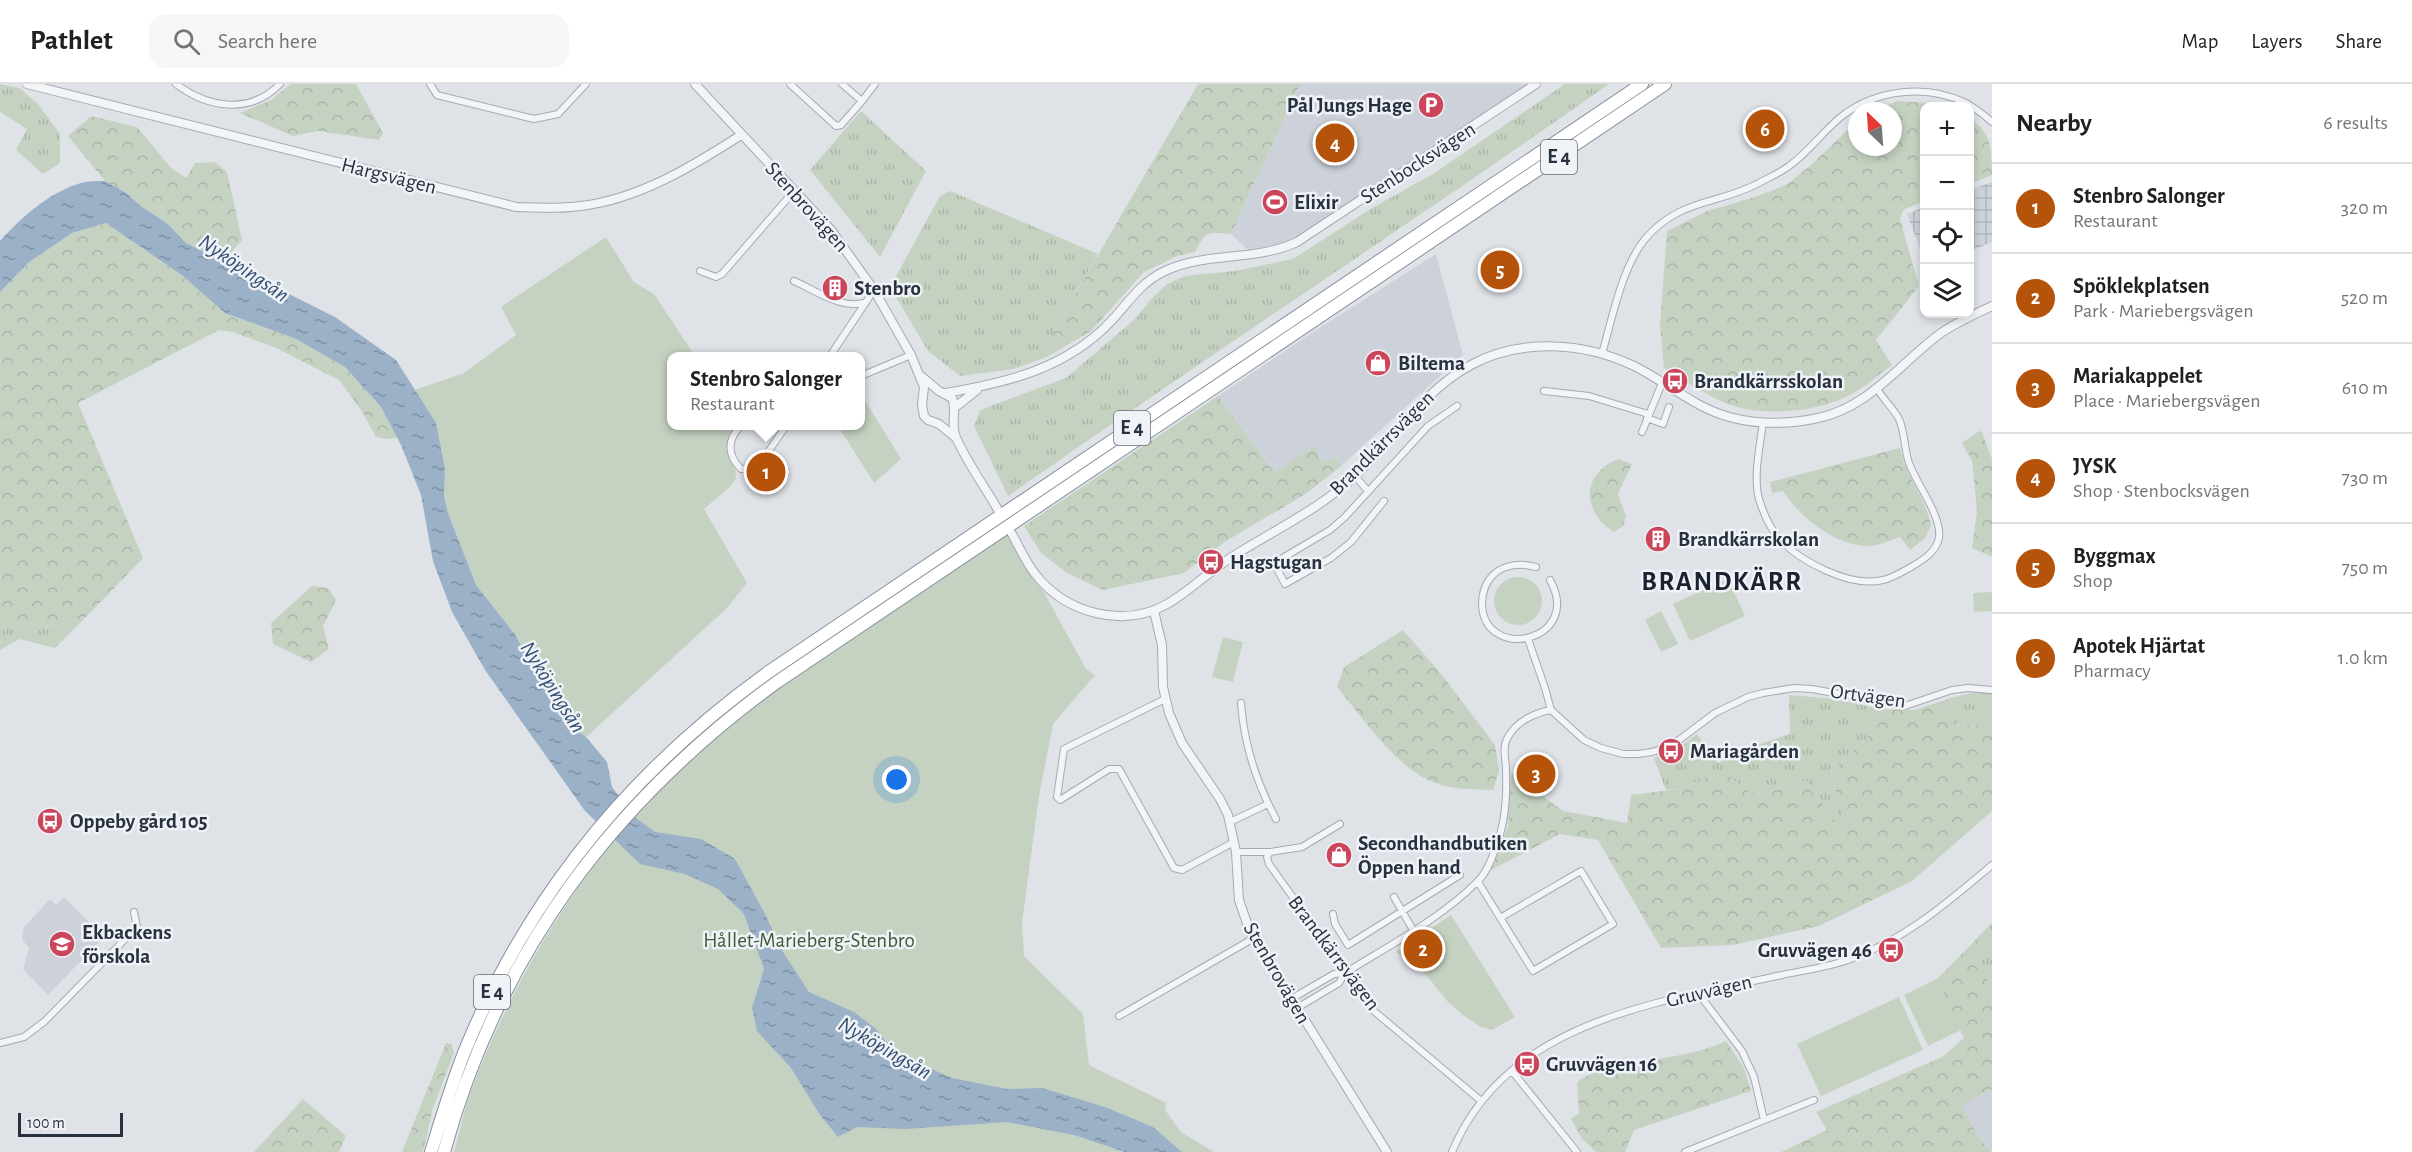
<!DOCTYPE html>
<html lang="en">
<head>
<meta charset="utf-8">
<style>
  body { margin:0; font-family:"Alegreya Sans",sans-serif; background:#f6f6f6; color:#202124 }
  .controls { position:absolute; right:18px; top:18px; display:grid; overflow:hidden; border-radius:12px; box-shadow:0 3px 9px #0003 }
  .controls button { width:54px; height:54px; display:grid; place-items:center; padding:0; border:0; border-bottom:2px solid #e0e0e0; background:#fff; color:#202124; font:30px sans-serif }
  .compass { position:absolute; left:1848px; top:18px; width:54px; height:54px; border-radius:50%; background:#fff; box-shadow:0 3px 9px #0003; rotate:335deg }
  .scale { position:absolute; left:18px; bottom:15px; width:105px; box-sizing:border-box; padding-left:6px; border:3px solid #28313f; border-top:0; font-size:16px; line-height:21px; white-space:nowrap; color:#28313f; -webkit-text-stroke:4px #eff2f6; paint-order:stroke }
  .you { position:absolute; left:897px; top:696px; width:21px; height:21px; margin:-15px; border:4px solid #fff; border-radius:50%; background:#1a73e8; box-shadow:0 0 0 9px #1a73e833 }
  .badge { display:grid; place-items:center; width:39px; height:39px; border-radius:50%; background:#b45309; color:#fff; font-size:20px; font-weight:700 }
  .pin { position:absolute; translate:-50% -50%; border:3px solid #fff; box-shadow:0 2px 6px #0006 }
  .popup { position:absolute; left:667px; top:268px; width:198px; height:78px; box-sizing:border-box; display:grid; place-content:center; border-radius:12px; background:#fff; filter:drop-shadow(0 2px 4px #0005); font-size:20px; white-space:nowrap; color:#757577 }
  .popup b { font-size:22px; color:#202124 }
  .popup::after { content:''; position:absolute; left:50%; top:100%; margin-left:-12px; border:12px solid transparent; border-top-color:#fff }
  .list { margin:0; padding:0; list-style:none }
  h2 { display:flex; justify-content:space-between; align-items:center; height:78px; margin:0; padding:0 24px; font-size:26px }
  h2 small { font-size:20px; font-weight:400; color:#757577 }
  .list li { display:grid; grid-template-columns:39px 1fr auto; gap:18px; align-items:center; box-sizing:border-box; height:90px; padding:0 24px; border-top:2px solid #e0e0e0 }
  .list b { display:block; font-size:22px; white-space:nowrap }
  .list p { margin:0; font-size:20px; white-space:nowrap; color:#757577 }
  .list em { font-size:20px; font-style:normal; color:#757577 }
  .icon { flex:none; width:33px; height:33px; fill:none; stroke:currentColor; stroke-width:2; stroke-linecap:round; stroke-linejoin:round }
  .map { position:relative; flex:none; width:1992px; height:1068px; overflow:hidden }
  header { display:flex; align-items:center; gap:36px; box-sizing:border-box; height:84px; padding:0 30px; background:#fff; border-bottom:2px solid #e0e0e0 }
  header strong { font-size:28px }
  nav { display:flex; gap:33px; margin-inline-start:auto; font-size:21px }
  .search { width:420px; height:54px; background:#f6f6f6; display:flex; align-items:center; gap:15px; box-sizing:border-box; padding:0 21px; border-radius:18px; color:#757577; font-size:22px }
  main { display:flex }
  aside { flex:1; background:#fff }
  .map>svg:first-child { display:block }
</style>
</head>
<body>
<header>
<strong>Pathlet</strong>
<div class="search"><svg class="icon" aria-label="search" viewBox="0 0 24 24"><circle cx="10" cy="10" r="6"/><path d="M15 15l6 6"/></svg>Search here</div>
<nav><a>Map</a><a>Layers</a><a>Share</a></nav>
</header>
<main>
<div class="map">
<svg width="1992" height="1068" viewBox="0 0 1992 1068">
  <defs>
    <pattern id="industrial-grid" width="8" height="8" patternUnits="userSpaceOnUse" patternTransform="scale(1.5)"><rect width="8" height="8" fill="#cdd2da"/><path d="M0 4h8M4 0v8" fill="none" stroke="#b0b5bc"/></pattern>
    <pattern id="grass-tufts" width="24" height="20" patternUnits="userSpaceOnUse" patternTransform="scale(1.5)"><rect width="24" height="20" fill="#c5d2c1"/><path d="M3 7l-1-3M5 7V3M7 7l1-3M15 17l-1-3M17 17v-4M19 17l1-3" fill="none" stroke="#a9b5a7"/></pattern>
    <pattern id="forest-crowns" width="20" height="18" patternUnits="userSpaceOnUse" patternTransform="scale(1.5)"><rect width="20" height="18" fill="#c5d2c1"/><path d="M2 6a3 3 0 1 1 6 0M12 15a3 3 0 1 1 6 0" fill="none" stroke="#a9b5a7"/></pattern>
    <pattern id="water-ripples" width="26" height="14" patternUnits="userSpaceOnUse" patternTransform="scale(1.5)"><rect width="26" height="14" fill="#9bb1c8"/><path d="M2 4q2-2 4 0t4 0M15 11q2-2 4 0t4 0" fill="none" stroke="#7e91a4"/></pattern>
  </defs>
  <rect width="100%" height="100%" fill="#dfe3e8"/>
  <path fill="#cdd2da" d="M1300,0H1528L1303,150L1287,158L1248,166L1231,150Z
    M1436,170L1463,271L1341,382L1335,373L1323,379L1314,363L1274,388L1218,312L1313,248Z
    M64,813L104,853L48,911L23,885L29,864L22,855L24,843L50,815L56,821Z
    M1992,1005V1067L1980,1055L1960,1021Z"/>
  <path fill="url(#industrial-grid)" d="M1992,98V158L1970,167V106Z
    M1924,123V175L1907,130Z"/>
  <path fill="url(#grass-tufts)" d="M0,0L19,4L38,20L60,50V79L43,90L16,66L27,45L0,28Z
    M1565,0H1609C1411,140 1207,272 1008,412L974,342L980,326L1066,294L1135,235L1152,214L1167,200L1185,192L1235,187L1293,175L1372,124L1433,90Z
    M861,27L926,87L880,173L810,86Z
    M950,107L1098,170L1053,248L1049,272L1014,285L960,292L928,267L890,203L940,112Z
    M86,533L55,564L20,555L0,566V543L58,541Z
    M1975,608H1992V629L1978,641L1952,642L1951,614Z
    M1789,611L1837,615L1880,625L1868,653L1831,687C1836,705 1838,722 1846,739L1840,747L1807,697L1753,711L1722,687L1679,705L1666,706L1654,674L1687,658L1697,650L1718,679L1745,665L1790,650Z
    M1992,860V904L1991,905L1973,873Z"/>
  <path fill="url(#forest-crowns)" d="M291,0H356L383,49L379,56L318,47L293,52L240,29L271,16Z
    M1198,0H1300L1231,150C1207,148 1206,147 1195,168L1177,172L1144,188L1091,247L1049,272L1053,248Z
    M1897,17L1943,20L1947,22H1924V117L1903,126L1900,135L1919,202L1876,256L1892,281C1878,291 1863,305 1846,313C1815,328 1761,333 1728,320C1706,311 1685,297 1664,284L1660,240L1667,147L1707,127L1755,113L1786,101L1811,81L1857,37V63H1893V27H1877Z
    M91,32L137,43L171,84L186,94L195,79L215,78L227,88L242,156L229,171L212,172L186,159L168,140L142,123L125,108L105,97L68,52Z
    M1970,35C1992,48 1992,67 1992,91L1970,100Z
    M106,139L183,192L225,229L296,255L345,283L381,323L398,354L388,355L376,353L361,326L339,296L276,264L233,248L219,246L78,319L143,474L86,533L58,541L0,543V208L28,179L72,149Z
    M1218,312L1274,388L1314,363L1323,379L1335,373L1341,382L1304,411L1226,457L1184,489L1103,506L1067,489L1041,469L1024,442Z
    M1979,347L1982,348L1992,375V473L1972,464L1977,427L1972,377L1962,359Z
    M1900,364C1906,392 1925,414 1931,441L1925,454L1910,466L1900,453C1890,456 1879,462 1868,462C1835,462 1800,433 1783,407L1772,409L1770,398Z
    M1619,375L1632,380L1618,410L1626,432L1623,442L1614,448C1581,428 1581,389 1619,375Z
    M312,502L328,504L336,516L323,542L329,565L311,578L273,560L271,539Z
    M1403,546L1442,591L1495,661L1499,687L1493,706C1473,705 1448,706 1428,696C1393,679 1362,633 1337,603L1344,583Z
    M1951,614L1953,642L1978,641L1992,629V727L1912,797L1819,842L1733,861L1661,864L1598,756L1560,750L1489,787L1508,743L1511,689L1563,727L1627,739L1631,711L1679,705L1722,686L1753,711L1807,697L1840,746L1846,739C1838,722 1836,705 1831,687L1868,653L1880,625L1915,626Z
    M1992,839V860L1973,873L1992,904V1005L1961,1021L1980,1055L1992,1068H1781L1827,1046L1816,1028L1942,973L1964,954L1937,895Z
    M1726,957L1744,984L1751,1007L1634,1046L1625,1068H1596L1582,1055L1571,1035L1579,1029L1577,998C1588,989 1601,987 1616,983C1652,974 1693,973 1726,957Z
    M446,959L452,960L454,969L433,1024L423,1068H402Z
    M303,1015L346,1052L339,1068H254Z"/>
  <path fill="#c5d2c1" d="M606,153L634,198L654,210L695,272H672V342H739L741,345L734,360L736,394L729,404L704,425L747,499L727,524L583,656L556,621L514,549L476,501L448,429L444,412L445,385L415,306L464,289L516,251L501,223Z
    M861,310L901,375L874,399L838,342H861Z
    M1011,448L1086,585L1095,591L1053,640L1039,712L1022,839L1024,872L1083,930L1089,981L1166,1019L1165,1026L1181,1048L1214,1068H454C460,1048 464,1026 471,1007C519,880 595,761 696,670C743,627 796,592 849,557C903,520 957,484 1011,448Z
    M1494 517a24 24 0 1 1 48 0a24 24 0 1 1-48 0Z
    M1728,495L1745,532L1690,557L1673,520Z
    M1992,508V527L1974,528L1973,509Z
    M1661,527L1678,560L1661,568L1645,536Z
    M1223,553L1243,558L1233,598L1212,593Z
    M1451,831L1515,933L1492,946L1479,942L1463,931L1448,918L1417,880L1396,868Z
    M1937,895L1961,946L1928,962L1904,911Z
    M1899,913L1923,966L1821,1012L1797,960Z"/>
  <path fill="url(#water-ripples)" d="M105,97L125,108L142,123L168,140L186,159L212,172L229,171L244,179L249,190L335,233L396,276L436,339L445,385L444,412L448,429L476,501L514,549L556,621L572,642L587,654L607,678L612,703L636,734L655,748L701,755L735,775L765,830L783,868L809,908L854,928L876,945L895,969L952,994L1007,1005L1042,1004L1105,1023L1153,1043L1182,1068H1125L1074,1051L1007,1038L905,1045L857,1043L838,1053L820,1031L791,984L757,947L752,924L764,885L744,830L718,805L685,790L640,780L585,727L485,586L452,528L433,477L421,411L401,361L381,323L345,283L296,255L225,229L183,192L106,139L72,149L28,179L0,208V157C23,132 48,109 81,99C88,97 97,97 105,97Z"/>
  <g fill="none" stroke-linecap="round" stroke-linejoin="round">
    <defs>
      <path id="minor" d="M176,0C208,24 250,31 280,0
        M430,0L437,11L534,35L558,30L586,0
        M790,0L836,42L841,41L862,17
        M842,0L862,17L875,0
        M700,187L716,193L722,190L794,107
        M794,197C815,206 843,227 866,218
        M1602,270C1612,235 1622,183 1645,155C1679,115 1716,121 1757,100C1768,94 1780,89 1789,82C1809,68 1823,47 1842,32C1877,5 1927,0 1966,19C1975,24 1984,31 1992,38
        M830,272L874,206
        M861,292L911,271
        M1544,307L1589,312L1648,330
        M1647,334L1663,340L1669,323
        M1763,338C1760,362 1753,392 1759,415C1763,428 1769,442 1777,452C1798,477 1850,504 1883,496C1893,494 1902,488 1911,483C1923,476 1936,468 1939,454C1942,432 1917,401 1909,379C1904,365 1905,348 1899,335C1893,324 1884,316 1877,305
        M741,342C726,356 728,372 741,385H751L766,371L786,342
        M1642,348L1662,299
        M1355,392L1368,407
        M1384,417L1351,458L1331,474L1285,500L1274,479L1330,446L1345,433L1428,342L1457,322
        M1536,483C1521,479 1504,480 1493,491C1485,499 1482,510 1482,521C1485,579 1584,557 1550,496
        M1528,555L1545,604L1551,626
        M1165,615L1064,665L1057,713L1060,716L1109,685H1119L1174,784L1182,786L1234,758
        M1241,619C1244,661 1256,698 1276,735
        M1230,738L1268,720
        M1340,740L1302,763L1270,768L1267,773L1269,780L1375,928L1480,1016
        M1236,768H1270
        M1478,798L1533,887L1613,840L1581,787L1500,834
        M1394,813L1413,846
        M1333,830L1335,840L1348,861L1460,791
        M1699,910L1742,967L1754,993L1764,1036
        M1291,915L1334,890L1345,889C1390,861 1440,835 1477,798C1487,789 1492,775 1496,762C1506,738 1507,712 1506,686C1506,676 1502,664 1507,655C1515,638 1534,629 1551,626L1584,656L1601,664L1623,670H1638L1652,668L1671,662L1715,629L1748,613L1763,609L1794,604L1812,605L1905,622L1952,606L1968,604L1992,606
        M1297,924L1339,899L1345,889
        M1119,932L1254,854
        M0,959L24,953L45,937L137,843L134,828
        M1512,987L1577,1068
        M1452,1068C1506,936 1660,918 1782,891C1805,886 1831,883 1853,874C1907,854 1948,818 1992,781
        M1685,1068L1814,1016"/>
      <path id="tertiary" d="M27,0L516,123C538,124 559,125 581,122C639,115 693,82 741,51
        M695,0L831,146L874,206L911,271L924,303L922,321L924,332L928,336L939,340L956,354
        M921,292L939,307L952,314C957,326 951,338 955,351C964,374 985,403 998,426
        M946,309C1003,299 1057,287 1101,247C1123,228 1136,201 1163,188C1205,167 1254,178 1297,158L1536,0
        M954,324L977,306
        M1012,450C1020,464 1026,479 1036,491C1066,529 1123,545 1167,520C1190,507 1209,487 1232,473C1274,446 1322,424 1358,389C1395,353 1424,306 1471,281C1520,254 1584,258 1634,282C1663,296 1689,319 1720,330C1750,341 1787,341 1818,334C1870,323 1900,279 1941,249C1957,238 1975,230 1992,222
        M1154,527L1162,561L1163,603L1169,629L1182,659L1220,715L1228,731L1236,768L1239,816L1250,848L1387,1068"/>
      <path id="motorway" d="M431,1068C442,1033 452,998 466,964C530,809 633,685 770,587L1642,0
        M444,1068C498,870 612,718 777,598L1665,0"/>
    </defs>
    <use href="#minor" stroke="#a4aab2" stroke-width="8"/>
    <use href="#tertiary" stroke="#a4aab2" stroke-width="10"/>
    <use href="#motorway" stroke="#87909f" stroke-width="14"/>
    <use href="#minor" stroke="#f2f4f7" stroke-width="6"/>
    <use href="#tertiary" stroke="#f2f4f7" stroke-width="8"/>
    <use href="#motorway" stroke="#fff" stroke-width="12"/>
  </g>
  <defs>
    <symbol id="parking-disc" viewBox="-11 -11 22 22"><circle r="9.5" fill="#cb465a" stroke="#eff2f6"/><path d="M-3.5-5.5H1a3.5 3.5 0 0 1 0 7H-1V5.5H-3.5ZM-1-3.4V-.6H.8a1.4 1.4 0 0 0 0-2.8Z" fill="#fff"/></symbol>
    <symbol id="stadium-disc" viewBox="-11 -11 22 22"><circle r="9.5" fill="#cb465a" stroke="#eff2f6"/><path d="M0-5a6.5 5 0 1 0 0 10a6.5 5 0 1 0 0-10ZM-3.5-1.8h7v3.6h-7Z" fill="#fff"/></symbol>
    <symbol id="building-disc" viewBox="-11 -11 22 22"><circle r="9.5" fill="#cb465a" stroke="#eff2f6"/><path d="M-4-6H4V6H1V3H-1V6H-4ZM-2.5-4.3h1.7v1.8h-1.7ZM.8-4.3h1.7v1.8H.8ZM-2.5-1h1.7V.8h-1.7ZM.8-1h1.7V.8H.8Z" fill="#fff"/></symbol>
    <symbol id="shop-disc" viewBox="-11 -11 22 22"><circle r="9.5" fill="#cb465a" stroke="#eff2f6"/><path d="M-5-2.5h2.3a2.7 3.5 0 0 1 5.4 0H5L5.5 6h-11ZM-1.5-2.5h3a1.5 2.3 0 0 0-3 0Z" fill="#fff"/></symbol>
    <symbol id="bus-disc" viewBox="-11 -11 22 22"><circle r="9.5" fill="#cb465a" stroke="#eff2f6"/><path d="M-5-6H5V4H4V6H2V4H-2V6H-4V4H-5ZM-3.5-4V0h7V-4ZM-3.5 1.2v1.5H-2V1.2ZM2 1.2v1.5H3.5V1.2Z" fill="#fff"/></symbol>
    <symbol id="school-disc" viewBox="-11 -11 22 22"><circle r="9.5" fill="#cb465a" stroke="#eff2f6"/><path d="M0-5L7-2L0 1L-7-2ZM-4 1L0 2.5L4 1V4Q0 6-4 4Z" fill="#fff"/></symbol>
  </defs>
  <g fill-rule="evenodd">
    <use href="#parking-disc" x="1416" y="6" width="30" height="30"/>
    <use href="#stadium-disc" x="1260" y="103" width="30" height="30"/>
    <use href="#building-disc" x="820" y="189" width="30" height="30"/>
    <use href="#shop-disc" x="1363" y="264" width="30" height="30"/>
    <use href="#bus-disc" x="1660" y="282" width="30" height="30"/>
    <use href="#building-disc" x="1643" y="440" width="30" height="30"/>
    <use href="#bus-disc" x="1196" y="463" width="30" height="30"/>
    <use href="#bus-disc" x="1656" y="652" width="30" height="30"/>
    <use href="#bus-disc" x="35" y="722" width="30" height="30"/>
    <use href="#shop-disc" x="1324" y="756" width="30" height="30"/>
    <use href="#school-disc" x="47" y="845" width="30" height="30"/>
    <use href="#bus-disc" x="1876" y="851" width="30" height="30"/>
    <use href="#bus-disc" x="1512" y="965" width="30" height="30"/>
  </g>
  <g text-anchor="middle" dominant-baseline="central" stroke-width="5" stroke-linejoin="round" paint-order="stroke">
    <g fill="#eff2f6" stroke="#646b76" stroke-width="1.5">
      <rect x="1541" y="56" width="36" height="34" rx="4.5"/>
      <rect x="1114" y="327" width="36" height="34" rx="4.5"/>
      <rect x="474" y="891" width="36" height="34" rx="4.5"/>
    </g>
    <g font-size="20" font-weight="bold" fill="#28313f">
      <text x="1559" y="73">E 4</text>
      <text x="1132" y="344">E 4</text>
      <text x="492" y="908">E 4</text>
    </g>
    <g font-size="21" font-weight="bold" fill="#28313f" stroke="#eff2f6" text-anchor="start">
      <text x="1412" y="21" text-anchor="end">Pål Jungs Hage</text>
      <text x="1294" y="118">Elixir</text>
      <text x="854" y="204">Stenbro</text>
      <text x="1398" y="279">Biltema</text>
      <text x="1694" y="297">Brandkärrsskolan</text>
      <text x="1678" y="455">Brandkärrskolan</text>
      <text x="1230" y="478">Hagstugan</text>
      <text x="1690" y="667">Mariagården</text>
      <text x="70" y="737">Oppeby gård 105</text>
      <text x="1358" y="759">Secondhandbutiken<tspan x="1358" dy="24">Öppen hand</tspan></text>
      <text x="82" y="848">Ekbackens<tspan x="82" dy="24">förskola</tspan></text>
      <text x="1872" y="866" text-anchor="end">Gruvvägen 46</text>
      <text x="1546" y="980">Gruvvägen 16</text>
    </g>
    <g font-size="21" fill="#28313f" stroke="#eff2f6">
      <text transform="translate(1418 79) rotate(-33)">Stenbocksvägen</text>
      <text transform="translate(389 92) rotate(14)">Hargsvägen</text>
      <text transform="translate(807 123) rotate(48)">Stenbrovägen</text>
      <text transform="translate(1382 359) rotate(-45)">Brandkärrsvägen</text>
      <text transform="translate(1868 612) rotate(8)">Ortvägen</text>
      <text transform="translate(1334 869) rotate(53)">Brandkärrsvägen</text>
      <text transform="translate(1277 889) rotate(60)">Stenbrovägen</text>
      <text transform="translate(1709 907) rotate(-13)">Gruvvägen</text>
    </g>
    <g font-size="21" fill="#3d5b36" stroke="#eff2f6">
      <text x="809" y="856">Hållet-Marieberg-Stenbro</text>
    </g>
    <g font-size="22" font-style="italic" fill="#334f72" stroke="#eff2f6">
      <text transform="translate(244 184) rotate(34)">Nyköpingsån</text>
      <text transform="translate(553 603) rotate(58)">Nyköpingsån</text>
      <text transform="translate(885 964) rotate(30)">Nyköpingsån</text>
    </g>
    <g font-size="27" font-weight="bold" letter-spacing="1.5" fill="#1b2230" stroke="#eff2f6">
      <text x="1722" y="497">BRANDKÄRR</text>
    </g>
  </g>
</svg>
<div class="controls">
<button>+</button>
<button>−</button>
<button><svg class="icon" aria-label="locate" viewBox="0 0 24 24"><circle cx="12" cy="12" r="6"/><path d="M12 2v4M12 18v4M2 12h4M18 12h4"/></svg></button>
<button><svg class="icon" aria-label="layers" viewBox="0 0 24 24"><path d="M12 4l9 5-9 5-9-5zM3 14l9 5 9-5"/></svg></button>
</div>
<svg class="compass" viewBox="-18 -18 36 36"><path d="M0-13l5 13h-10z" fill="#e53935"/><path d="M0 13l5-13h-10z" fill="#757577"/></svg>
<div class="scale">100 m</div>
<div class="you"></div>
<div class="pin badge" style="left:766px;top:388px">1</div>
<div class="popup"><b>Stenbro Salonger</b>Restaurant</div>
<div class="pin badge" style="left:1423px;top:865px">2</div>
<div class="pin badge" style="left:1536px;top:690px">3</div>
<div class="pin badge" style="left:1335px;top:59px">4</div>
<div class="pin badge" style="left:1500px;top:186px">5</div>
<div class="pin badge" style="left:1765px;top:45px">6</div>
</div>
<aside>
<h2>Nearby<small>6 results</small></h2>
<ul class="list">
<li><span class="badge">1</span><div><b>Stenbro Salonger</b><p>Restaurant</p></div><em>320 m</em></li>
<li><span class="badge">2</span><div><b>Spöklekplatsen</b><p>Park · Mariebergsvägen</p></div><em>520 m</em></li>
<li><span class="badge">3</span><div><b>Mariakappelet</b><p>Place · Mariebergsvägen</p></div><em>610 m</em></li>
<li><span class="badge">4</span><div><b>JYSK</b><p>Shop · Stenbocksvägen</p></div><em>730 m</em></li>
<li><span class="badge">5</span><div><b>Byggmax</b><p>Shop</p></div><em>750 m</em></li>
<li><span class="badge">6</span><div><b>Apotek Hjärtat</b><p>Pharmacy</p></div><em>1.0 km</em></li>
</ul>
</aside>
</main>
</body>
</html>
